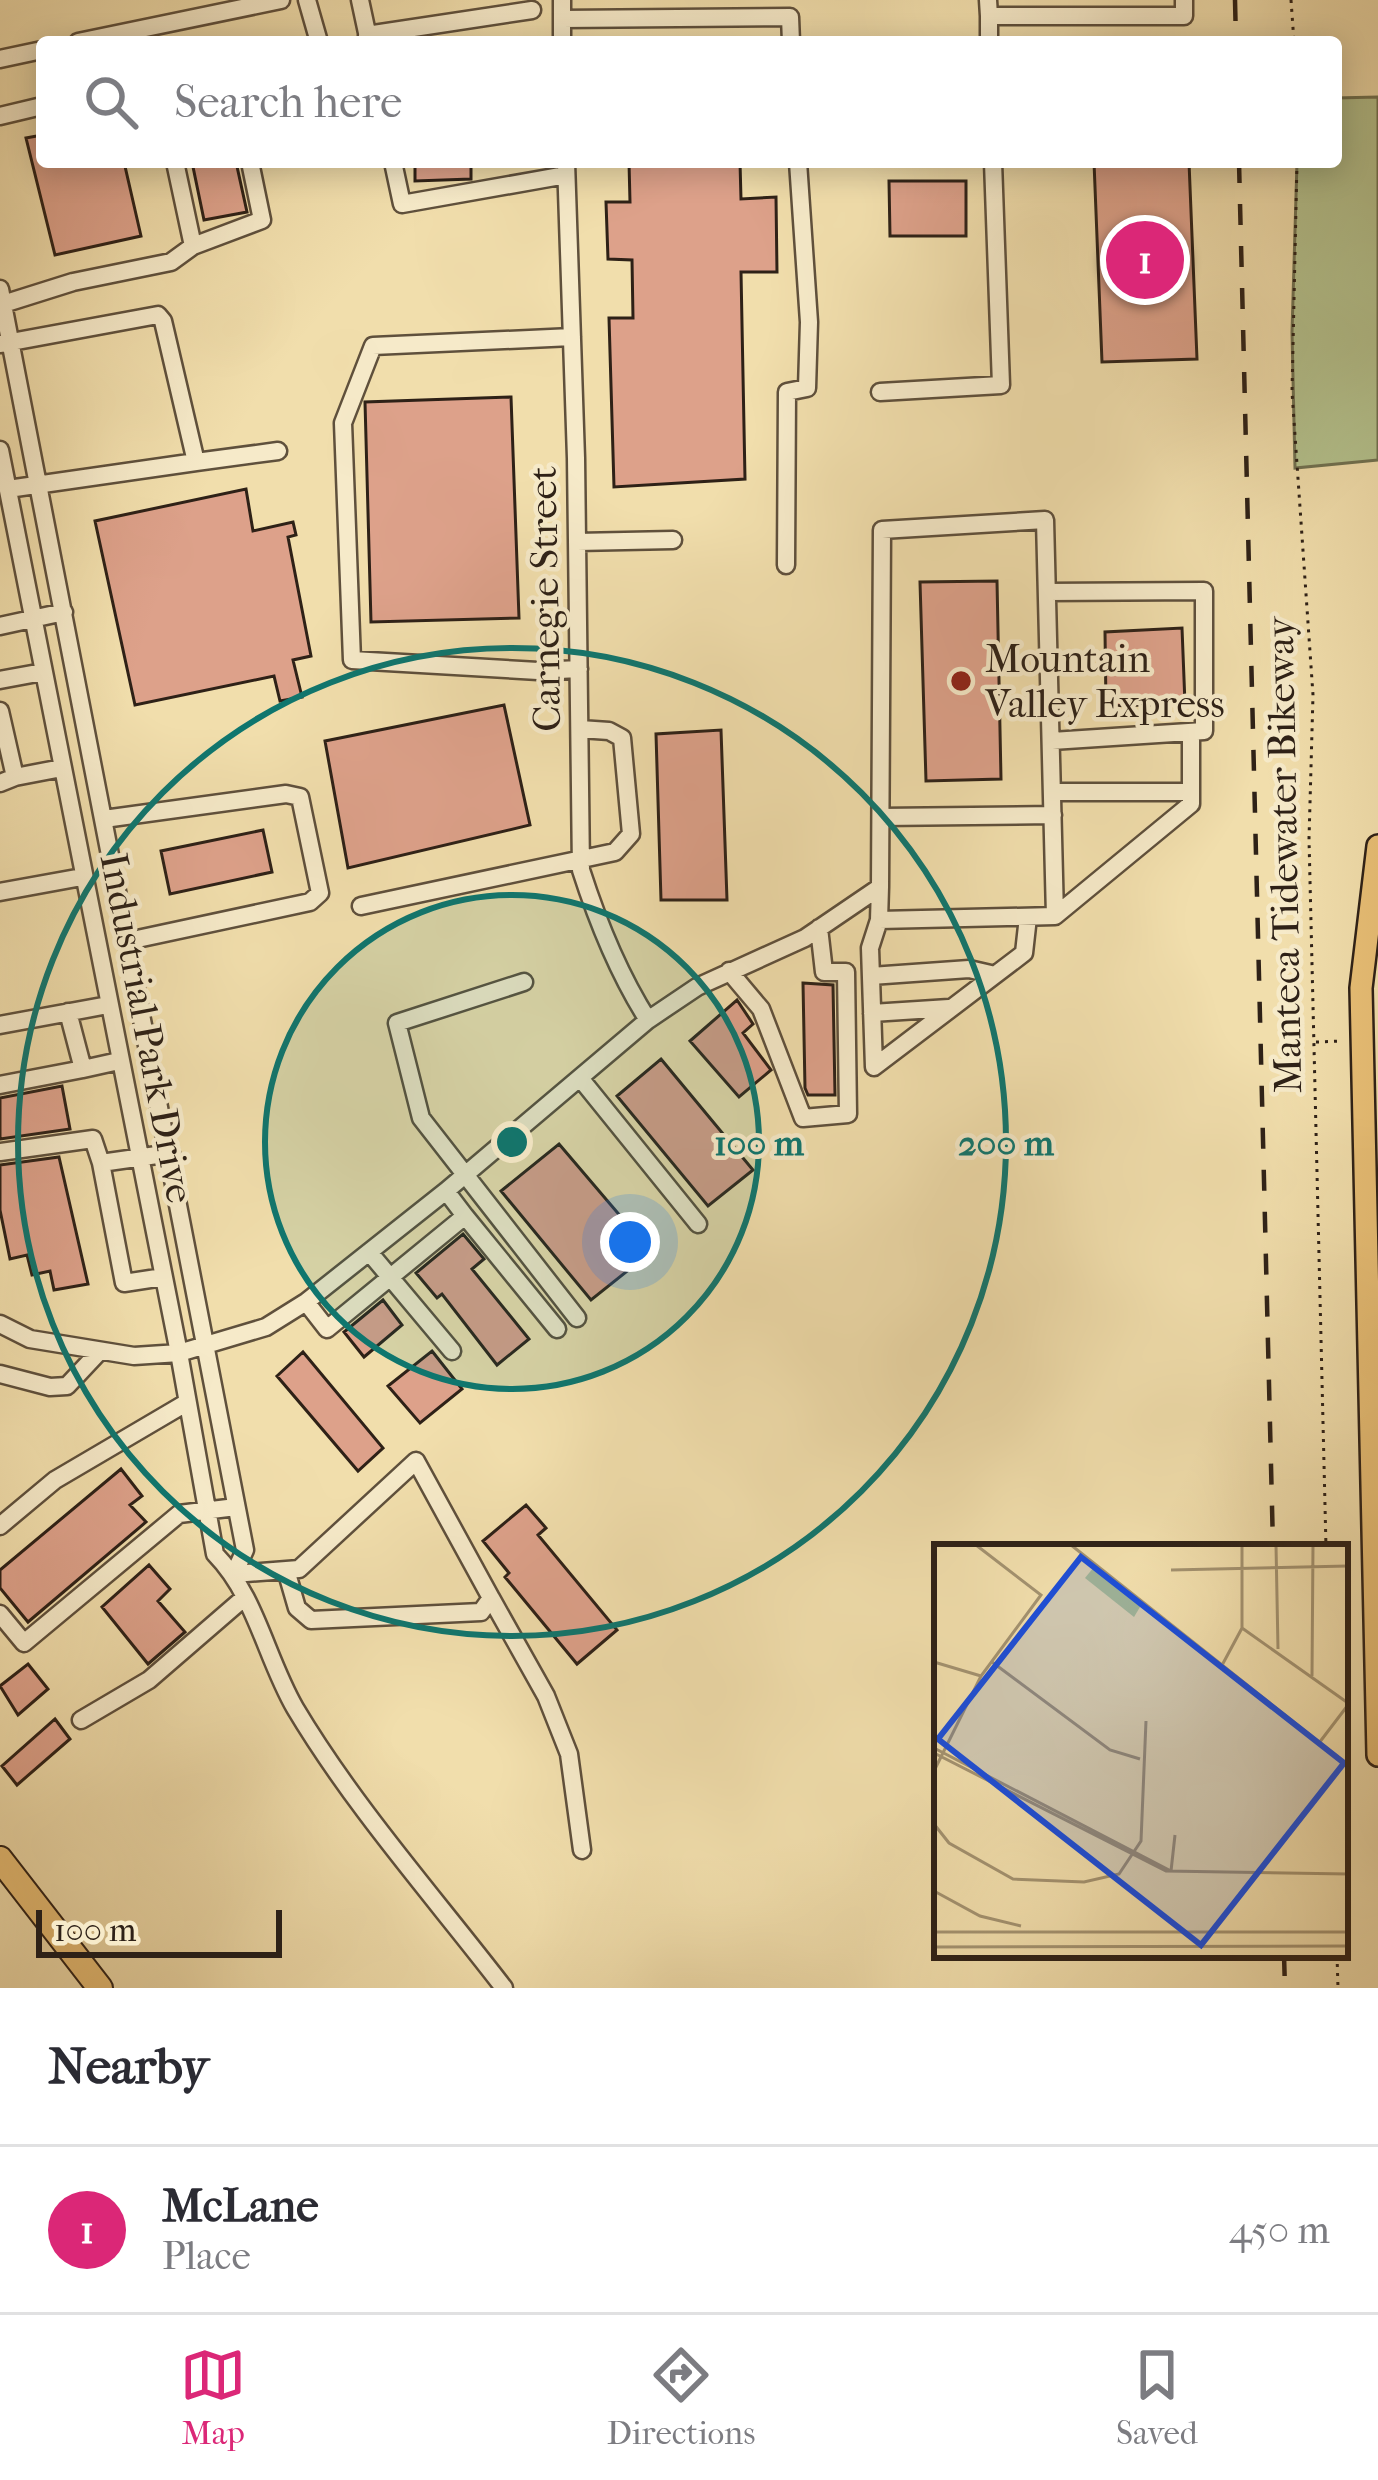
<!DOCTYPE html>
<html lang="en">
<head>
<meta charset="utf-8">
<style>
  body { margin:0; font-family:"IM FELL French Canon",serif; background:#f7f7f7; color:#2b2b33 }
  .scale { position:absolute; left:36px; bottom:30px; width:246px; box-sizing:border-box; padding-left:12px; border:6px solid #2e2117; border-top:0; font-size:33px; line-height:42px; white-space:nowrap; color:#2e2117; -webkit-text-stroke:9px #f6eac9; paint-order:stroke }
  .you { position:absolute; left:630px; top:1242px; width:42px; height:42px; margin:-30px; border:9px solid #fff; border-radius:50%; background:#1a73e8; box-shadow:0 0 0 18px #1a73e833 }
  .badge { display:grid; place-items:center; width:78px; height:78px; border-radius:50%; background:#db2777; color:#fff; font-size:39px; font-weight:700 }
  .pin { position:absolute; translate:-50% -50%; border:6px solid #fff; box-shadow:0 3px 12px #0006 }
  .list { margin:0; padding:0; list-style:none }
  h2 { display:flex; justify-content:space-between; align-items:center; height:156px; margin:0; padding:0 48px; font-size:51px }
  h2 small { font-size:39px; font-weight:400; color:#7c7c81 }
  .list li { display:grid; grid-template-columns:78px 1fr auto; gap:36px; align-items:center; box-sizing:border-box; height:168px; padding:0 48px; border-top:3px solid #e1e1e2 }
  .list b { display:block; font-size:45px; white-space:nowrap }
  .list p { margin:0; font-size:39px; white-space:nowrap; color:#7c7c81 }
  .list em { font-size:39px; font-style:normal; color:#7c7c81 }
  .icon { flex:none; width:66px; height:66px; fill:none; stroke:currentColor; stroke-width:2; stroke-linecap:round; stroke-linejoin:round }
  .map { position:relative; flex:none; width:1378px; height:1988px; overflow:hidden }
  .search { position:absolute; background:#fff; box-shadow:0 6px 30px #0003; left:36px; right:36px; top:36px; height:132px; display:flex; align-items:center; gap:30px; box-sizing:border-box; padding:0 42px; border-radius:12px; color:#7c7c81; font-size:45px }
  .sheet { height:324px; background:#fff }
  nav { display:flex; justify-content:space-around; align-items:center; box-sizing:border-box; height:168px; border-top:3px solid #e1e1e2; background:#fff; font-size:33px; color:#7c7c81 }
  nav a { display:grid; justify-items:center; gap:6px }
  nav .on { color:#db2777 }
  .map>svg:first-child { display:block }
</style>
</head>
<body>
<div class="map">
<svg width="1378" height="1988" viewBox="0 0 1378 1988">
  <rect width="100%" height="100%" fill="#f1deac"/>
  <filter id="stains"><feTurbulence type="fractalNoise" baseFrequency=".00167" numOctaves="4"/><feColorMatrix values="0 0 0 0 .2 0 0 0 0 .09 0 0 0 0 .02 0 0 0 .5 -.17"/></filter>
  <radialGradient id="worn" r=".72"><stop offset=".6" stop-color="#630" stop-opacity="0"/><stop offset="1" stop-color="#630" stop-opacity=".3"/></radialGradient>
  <path fill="#b4c28e" stroke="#717252" stroke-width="3" d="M1378,97V460L1295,468L1292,332L1297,162H1336V98Z"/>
  <path fill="#dda18a" stroke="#2e2117" stroke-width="3" d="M42,135V162H124L141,236L55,255L26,138Z
    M192,162H236L247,212L204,220Z
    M415,162H471V179L415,181Z
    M629,162H740L741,199L776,197L777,272H741L745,479L614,487L609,318H633L632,260L608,259L606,202H630Z
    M1094,162H1189L1197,359L1102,362Z
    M889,181H966V236H890Z
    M511,397L519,618L371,622L365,402Z
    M246,489L253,531L293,522L296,535L288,537L311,656L293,660L302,697L280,701L274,676L135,705L95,521Z
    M997,581L1001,779L926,781L920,582Z
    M1182,628L1185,704L1106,706L1105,632Z
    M504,705L530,825L348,868L325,741Z
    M721,730L727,900H661L656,734Z
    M263,830L272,872L170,894L161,851Z
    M803,983L833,985L835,1095H808L805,1088Z
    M737,1000L753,1024L743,1033L771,1070L739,1097L690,1041Z
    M661,1059L753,1170L708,1206L617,1096Z
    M62,1086L70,1129L0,1139V1098Z
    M559,1144L651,1252L591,1300L501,1191Z
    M59,1157L88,1284L54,1290L50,1271L32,1275L27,1255L10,1259L0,1210V1165Z
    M463,1234L484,1259L472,1269L529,1339L497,1365L442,1294L437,1298L416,1273Z
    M383,1300L402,1325L364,1357L344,1332Z
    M432,1351L462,1389L420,1423L388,1386Z
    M303,1352L383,1448L358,1471L277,1376Z
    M121,1469L142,1496L130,1505L146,1522L28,1622L0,1588V1570Z
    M526,1505L546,1528L538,1535L617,1630L577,1664L505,1577L509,1573L483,1541Z
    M149,1565L170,1589L158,1601L185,1632L148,1664L102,1607Z
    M28,1664L48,1689L18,1715L0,1686Z
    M55,1719L70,1739L17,1785L2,1766Z"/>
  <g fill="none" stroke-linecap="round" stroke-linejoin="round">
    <defs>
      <path id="minor" d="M307,0L319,42
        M360,0L369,42
        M562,0V42
        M988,0L989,16H1184V0
        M989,16V42
        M562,19L790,17L791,42
        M367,35L532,10
        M78,42L281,0
        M0,59L42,50
        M0,116L42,106
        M175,162L193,246L262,220L250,162
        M393,162L402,204L566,175
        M566,162L576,458L581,870C598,923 618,973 648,1020
        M0,289L245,1550L234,1574
        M0,305L73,282L171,262L193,246
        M572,337L373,346L343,423L352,660L538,671L579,669
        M1,344L158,315L163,321L196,462L278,451
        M880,392L1001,385L993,162
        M0,450L179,1353L215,1554C256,1596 266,1658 295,1708C354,1807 434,1897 504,1988
        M8,489L196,462
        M577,542L673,540
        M786,565L787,392L807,388L809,322L798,162
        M1047,592L1204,591V731L1052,741
        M0,626L64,612
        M0,680L43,672
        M0,711L15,777L0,783
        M15,777L62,768
        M1053,792H1191
        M881,817L1053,815
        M104,819L286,794L300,797L320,893L310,902L128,941
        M880,887L879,920L1055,916L1191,804V734
        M0,892L82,877
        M361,906L615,852L631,834L622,738L609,731L580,729
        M729,971L761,1009L803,1118L848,1114L846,972H824L819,928
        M871,976L969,969L995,975
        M524,982L397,1023L421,1118L577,1318
        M872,1013L949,1008
        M0,1025L108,1005
        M874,1067L1024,953L1028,917
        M874,1067L870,948L879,920
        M83,1069L119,1061
        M580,1078L698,1224
        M0,1085L83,1069L68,1012
        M0,1152L93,1139L101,1163L171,1153
        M101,1163L124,1283L163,1277
        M465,1216L557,1329
        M369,1252L452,1351
        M306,1302L327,1329L465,1216L446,1191
        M0,1324L30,1339L134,1356L179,1353L266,1327L306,1302L446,1191L648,1020L697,987L805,938L880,887L882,530L1045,520L1055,916
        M0,1374L50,1387L67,1386L98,1353
        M0,1526L55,1480L186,1403
        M234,1574L299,1569L416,1461L491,1598L481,1612L311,1620L297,1608L286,1570
        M491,1598L546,1696L569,1754L582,1850
        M0,1614L24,1643L179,1514L236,1507
        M81,1720L149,1680L245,1597"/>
      <path id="major" d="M1378,846L1361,988L1378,1755"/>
      <path id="highway" d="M0,1859L100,1988"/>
    </defs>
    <use href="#minor" stroke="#5f503c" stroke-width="21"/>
    <use href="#major" stroke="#2e2117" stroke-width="26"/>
    <use href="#highway" stroke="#2e2117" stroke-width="28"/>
    <path stroke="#2e2117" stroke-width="3" stroke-dasharray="3 6" stroke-linecap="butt" d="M1291,0L1294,42
      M1297,162L1292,392L1313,695L1309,839L1326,1547
      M1316,1042L1342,1041
      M1337,1955L1338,1988"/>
    <use href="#minor" stroke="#f6eac9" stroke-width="16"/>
    <use href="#major" stroke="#e8bf76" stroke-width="21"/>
    <use href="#highway" stroke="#e8bf76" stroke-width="24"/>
    <path stroke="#2e2117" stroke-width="4.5" stroke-dasharray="21 21" stroke-linecap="butt" d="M1235,0L1236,42
      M1239,162L1273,1547
      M1284,1955L1285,1988"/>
  </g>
  <circle cx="512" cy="1142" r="247" fill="#0f766e" fill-opacity=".12"/>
  <g fill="none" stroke="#0f766e" stroke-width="6">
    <circle cx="512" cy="1142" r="247"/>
    <circle cx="512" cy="1142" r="494"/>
  </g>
  <circle fill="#8f2418" stroke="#f6eac9" stroke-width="4.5" cx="961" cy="681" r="12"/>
  <g text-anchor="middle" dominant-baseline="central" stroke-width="9" stroke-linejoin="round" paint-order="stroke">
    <g font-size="39" fill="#2e2117" stroke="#f6eac9">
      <text transform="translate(545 599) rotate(-91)">Carnegie Street</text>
      <text transform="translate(1284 855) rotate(-91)">Manteca Tidewater Bikeway</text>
      <text transform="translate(147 1028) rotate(79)">Industrial Park Drive</text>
    </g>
    <g font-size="39" fill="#2e2117" stroke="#f6eac9" text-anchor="start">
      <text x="985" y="659">Mountain<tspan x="985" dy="45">Valley Express</tspan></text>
    </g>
  </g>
  <g transform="translate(934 1544)">
    <rect width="414" height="414" fill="#f1deac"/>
    <path d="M160,23L209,58L200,73L151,34Z" fill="#b4c28e"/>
    <path fill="none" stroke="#a39270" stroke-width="3" d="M137,1L414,221M342,1L344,105M237,26L414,22M308,84L414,159M0,118L47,132M58,118L176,206L206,215M286,125L308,84V1M378,132L379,1M385,199L414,161M0,204L237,327M0,209L232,327L414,330M0,227L47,132L107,51L42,1M0,280L15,299L79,335L150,338L185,330L207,297L212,177M237,327L241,291M0,347L46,372L87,382M0,388H414M0,403L414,402"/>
    <path fill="#1d4ed8" fill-opacity="0.15" stroke="#1d4ed8" stroke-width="6" d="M147,13L410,219L267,401L4,195Z"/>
    <rect width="414" height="414" fill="none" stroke="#2e2117" stroke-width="6"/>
  </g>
  <circle cx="512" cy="1142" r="18" fill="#0f766e" stroke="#f6eac9" stroke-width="6"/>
  <g font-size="36" text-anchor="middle" font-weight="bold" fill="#0f766e" stroke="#f6eac9" stroke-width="9" stroke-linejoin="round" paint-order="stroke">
    <text x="759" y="1155">100 m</text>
    <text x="1006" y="1155">200 m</text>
  </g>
  <rect width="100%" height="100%" filter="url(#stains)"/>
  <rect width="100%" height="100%" fill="url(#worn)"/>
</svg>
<div class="scale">100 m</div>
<div class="you"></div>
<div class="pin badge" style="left:1145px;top:260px">1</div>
<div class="search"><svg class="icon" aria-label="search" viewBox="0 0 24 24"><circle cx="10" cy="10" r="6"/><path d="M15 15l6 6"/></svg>Search here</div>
</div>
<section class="sheet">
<h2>Nearby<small></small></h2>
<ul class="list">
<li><span class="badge">1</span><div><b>McLane</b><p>Place</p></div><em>450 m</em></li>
</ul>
</section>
<nav>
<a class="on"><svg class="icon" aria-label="map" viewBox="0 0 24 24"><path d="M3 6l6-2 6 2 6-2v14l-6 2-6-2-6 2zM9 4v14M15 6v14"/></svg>Map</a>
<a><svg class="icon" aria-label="directions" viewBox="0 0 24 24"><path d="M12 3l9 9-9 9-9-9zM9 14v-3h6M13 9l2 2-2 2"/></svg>Directions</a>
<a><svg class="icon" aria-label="saved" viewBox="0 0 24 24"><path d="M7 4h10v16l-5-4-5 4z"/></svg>Saved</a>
</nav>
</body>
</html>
